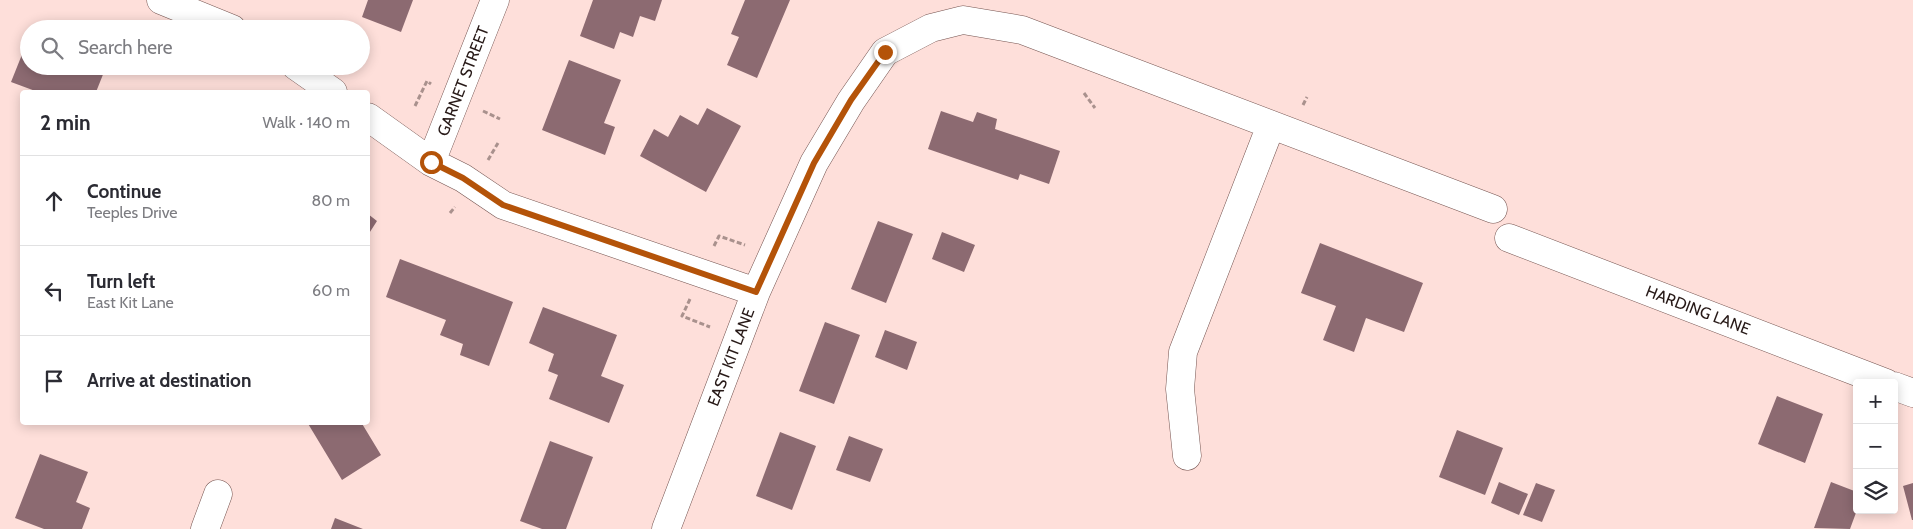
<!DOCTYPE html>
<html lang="en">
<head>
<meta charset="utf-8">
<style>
  body { margin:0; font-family:Cabin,sans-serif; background:#f2f2f3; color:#2b2b33 }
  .controls { position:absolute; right:15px; bottom:15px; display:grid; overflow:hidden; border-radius:5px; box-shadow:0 2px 12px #0003 }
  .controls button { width:45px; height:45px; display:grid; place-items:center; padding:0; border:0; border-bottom:1px solid #e1e1e2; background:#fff; color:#2b2b33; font:25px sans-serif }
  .stop { position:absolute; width:15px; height:15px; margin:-11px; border:4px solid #b45309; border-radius:50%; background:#fff }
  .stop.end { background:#b45309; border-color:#fff; box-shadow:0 1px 5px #0008 }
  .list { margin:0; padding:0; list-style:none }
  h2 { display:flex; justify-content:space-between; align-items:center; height:65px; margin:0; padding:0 20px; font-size:21px }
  h2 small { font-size:16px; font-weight:400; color:#7c7c81 }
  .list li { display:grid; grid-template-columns:32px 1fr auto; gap:15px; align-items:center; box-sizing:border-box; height:90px; padding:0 20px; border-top:1px solid #e1e1e2 }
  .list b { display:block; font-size:19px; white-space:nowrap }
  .list p { margin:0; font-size:16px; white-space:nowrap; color:#7c7c81 }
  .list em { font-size:16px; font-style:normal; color:#7c7c81 }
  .icon { flex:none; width:28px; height:28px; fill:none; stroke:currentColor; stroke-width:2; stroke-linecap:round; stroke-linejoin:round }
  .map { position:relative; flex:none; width:1913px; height:529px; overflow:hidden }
  .search { position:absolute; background:#fff; box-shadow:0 2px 12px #0003; left:20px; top:20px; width:350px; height:55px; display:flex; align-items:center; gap:12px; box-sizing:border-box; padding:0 18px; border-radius:28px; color:#7c7c81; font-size:19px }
  .panel { position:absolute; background:#fff; box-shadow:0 2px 12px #0003; left:20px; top:90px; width:350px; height:335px; border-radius:5px }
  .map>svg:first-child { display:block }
</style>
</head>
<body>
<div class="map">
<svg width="1913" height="529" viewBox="0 0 1913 529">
  <rect width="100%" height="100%" fill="#fedfda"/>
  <path fill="#8c6a71" d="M368,0H413L401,32L362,17Z
    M593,0H662L655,21L640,16L633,37L620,32L614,49L580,36Z
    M745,0H790L757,78L727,65L739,37L731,34Z
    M29,37V66H89L104,72L96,92H38L11,82Z
    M569,60L621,80L604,123L615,127L605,155L542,130Z
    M707,108L741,126L706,192L640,156L654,129L668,137L680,115L698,125Z
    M941,111L973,122L977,112L997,119L995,129L1060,151L1049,184L1020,174L1018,180L928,149Z
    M368,214L377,221L368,235Z
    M878,221L913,234L886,303L851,289Z
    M942,232L975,245L964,272L932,259Z
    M1320,243L1423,283L1404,332L1366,318L1354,352L1323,340L1336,306L1301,293Z
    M400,259L513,302L489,366L460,355L463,344L440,335L446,320L386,297Z
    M543,307L617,335L601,376L624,385L609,423L549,399L558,375L548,371L554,354L529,343Z
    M825,322L860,335L834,404L799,391Z
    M885,330L917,342L907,370L875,357Z
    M1777,396L1823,414L1805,463L1758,444Z
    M307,422H361L381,455L342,480Z
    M1457,430L1503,448L1485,495L1439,477Z
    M780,432L816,446L792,510L756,496Z
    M849,436L883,449L870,482L836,470Z
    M550,441L593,457L566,529H542L520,521Z
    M40,454L88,472L76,502L90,508L82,529H44L15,518Z
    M1499,482L1528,494L1519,515L1491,503Z
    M1831,482L1857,492V510L1850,529L1814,528Z
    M1536,483L1555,490L1542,522L1523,515Z
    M1913,483V520H1912L1903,486Z
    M335,518L363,529H331Z"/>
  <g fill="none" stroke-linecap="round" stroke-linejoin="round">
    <defs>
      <path id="minor" d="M161,0L232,29
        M296,66L333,92
        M368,117L431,162L463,178L503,205L756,292
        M431,162L495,0
        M1509,238L1886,383
        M1894,386L1913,393
        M1187,456L1180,389L1183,352L1271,125
        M205,529L218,494
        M666,529L756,292L814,163L851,101L885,52L931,28L963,20L1022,30L1493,209"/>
    </defs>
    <use href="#minor" stroke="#755450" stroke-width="29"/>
    <path stroke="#a9918d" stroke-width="3" stroke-dasharray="5 2.5" stroke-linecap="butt" d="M1084,93L1095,108
      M1303,105L1307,97
      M415,106L427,81L431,84
      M483,111L500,119
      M488,160L498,143
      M450,213L455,207
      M714,246L719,236L745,245
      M690,299L682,316L710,327"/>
    <use href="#minor" stroke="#fff" stroke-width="28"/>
  </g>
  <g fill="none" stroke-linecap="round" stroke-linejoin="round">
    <path stroke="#b45309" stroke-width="6" d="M431,162L463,178L503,205L756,292L814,163L851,100L885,52"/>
  </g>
  <g text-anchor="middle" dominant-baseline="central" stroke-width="5" stroke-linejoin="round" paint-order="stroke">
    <g font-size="16" fill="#271917" stroke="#fff">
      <text transform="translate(463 81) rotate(-69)">GARNET STREET</text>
      <text transform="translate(1698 310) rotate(21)">HARDING LANE</text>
      <text transform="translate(731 357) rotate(-69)">EAST KIT LANE</text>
    </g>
  </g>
</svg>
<div class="controls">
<button>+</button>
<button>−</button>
<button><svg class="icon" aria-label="layers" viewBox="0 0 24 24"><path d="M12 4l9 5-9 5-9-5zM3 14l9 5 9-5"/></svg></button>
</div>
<div class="stop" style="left:431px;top:162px"></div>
<div class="stop end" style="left:885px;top:52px"></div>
<div class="search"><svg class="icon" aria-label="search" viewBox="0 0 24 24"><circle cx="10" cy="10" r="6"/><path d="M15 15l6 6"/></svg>Search here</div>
<section class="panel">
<h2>2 min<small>Walk · 140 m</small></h2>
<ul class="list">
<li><svg class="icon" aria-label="ahead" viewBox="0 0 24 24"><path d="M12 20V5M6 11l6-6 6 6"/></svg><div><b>Continue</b><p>Teeples Drive</p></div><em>80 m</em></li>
<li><svg class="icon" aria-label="left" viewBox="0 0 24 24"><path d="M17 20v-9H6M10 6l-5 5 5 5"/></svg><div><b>Turn left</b><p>East Kit Lane</p></div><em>60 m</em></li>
<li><svg class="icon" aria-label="arrive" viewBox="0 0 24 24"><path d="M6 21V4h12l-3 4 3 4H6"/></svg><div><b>Arrive at destination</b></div></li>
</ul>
</section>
</div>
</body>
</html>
